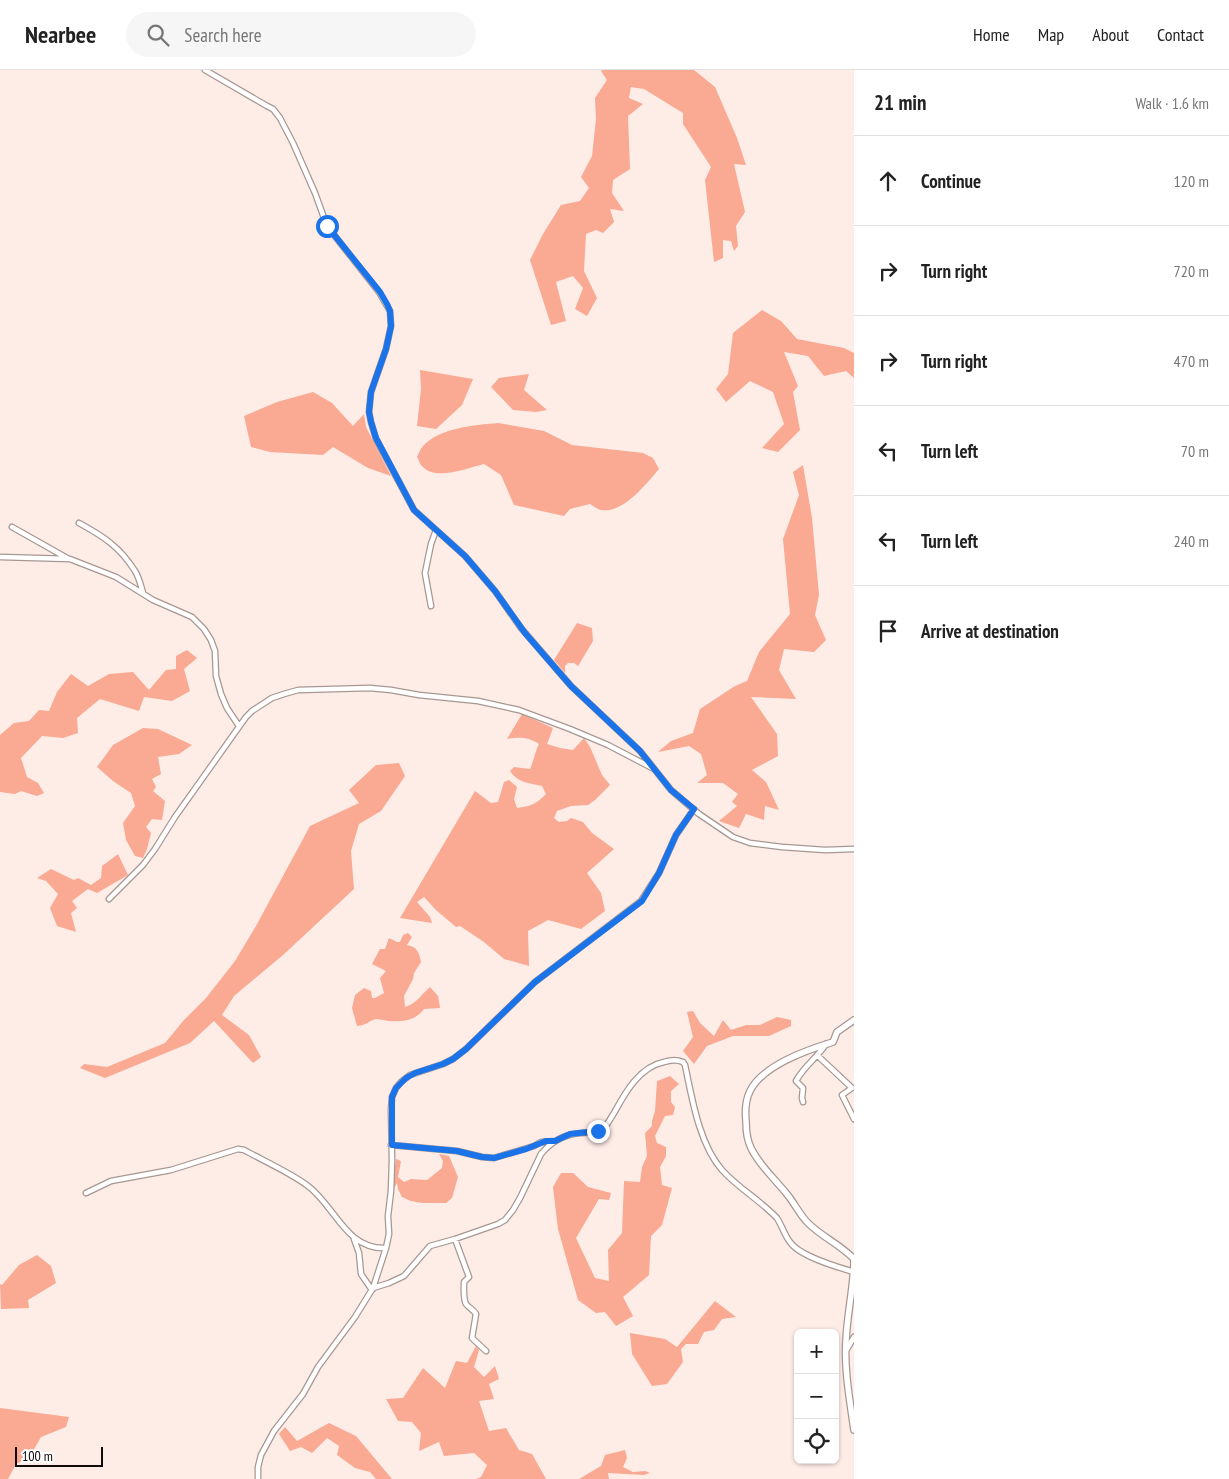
<!DOCTYPE html>
<html lang="en">
<head>
<meta charset="utf-8">
<style>
  body { margin:0; font-family:"PT Sans Narrow",sans-serif; background:#f6f6f6; color:#222 }
  .controls { position:absolute; right:15px; bottom:15px; display:grid; overflow:hidden; border-radius:8px; box-shadow:0 1px 4px #0004 }
  .controls button { width:45px; height:45px; display:grid; place-items:center; padding:0; border:0; border-bottom:1px solid #e0e0e0; background:#fff; color:#222; font:25px sans-serif }
  .scale { position:absolute; left:15px; bottom:12px; width:88px; box-sizing:border-box; padding-left:5px; border:2px solid #100a09; border-top:0; font-size:14px; line-height:18px; white-space:nowrap; color:#100a09; -webkit-text-stroke:4px #fefefe; paint-order:stroke }
  .stop { position:absolute; width:15px; height:15px; margin:-11px; border:4px solid #1a73e8; border-radius:50%; background:#fff }
  .stop.end { background:#1a73e8; border-color:#fff; box-shadow:0 1px 5px #0008 }
  .list { margin:0; padding:0; list-style:none }
  h2 { display:flex; justify-content:space-between; align-items:center; height:65px; margin:0; padding:0 20px; font-size:21px }
  h2 small { font-size:16px; font-weight:400; color:#767676 }
  .list li { display:grid; grid-template-columns:32px 1fr auto; gap:15px; align-items:center; box-sizing:border-box; height:90px; padding:0 20px; border-top:1px solid #e0e0e0 }
  .list b { display:block; font-size:19px; white-space:nowrap }
  .list em { font-size:16px; font-style:normal; color:#767676 }
  .icon { flex:none; width:28px; height:28px; fill:none; stroke:currentColor; stroke-width:2; stroke-linecap:round; stroke-linejoin:round }
  .map { position:relative; flex:none; width:854px; height:1409px; overflow:hidden }
  header { display:flex; align-items:center; gap:30px; box-sizing:border-box; height:70px; padding:0 25px; background:#fff; border-bottom:1px solid #e0e0e0 }
  header strong { font-size:24px }
  nav { display:flex; gap:28px; margin-inline-start:auto; font-size:18px }
  .search { width:350px; height:45px; background:#f6f6f6; display:flex; align-items:center; gap:12px; box-sizing:border-box; padding:0 18px; border-radius:28px; color:#767676; font-size:19px }
  main { display:flex }
  aside { flex:1; background:#fff }
  .map>svg:first-child { display:block }
</style>
</head>
<body>
<header>
<strong>Nearbee</strong>
<div class="search"><svg class="icon" aria-label="search" viewBox="0 0 24 24"><circle cx="10" cy="10" r="6"/><path d="M15 15l6 6"/></svg>Search here</div>
<nav><a>Home</a><a>Map</a><a>About</a><a>Contact</a></nav>
</header>
<main>
<div class="map">
<svg width="854" height="1409" viewBox="0 0 854 1409">
  <rect width="100%" height="100%" fill="#feece7"/>
  <path fill="#faa992" d="M602,0H694L715,17L737,68L746,95L734,94L745,142L736,156L738,176L734,181L731,171L723,170V188L714,192L705,110L711,97L683,54V43L644,19L631,17L629,28L643,34L628,46L630,99L613,110L612,123L624,141L610,139L614,152L603,163L596,160L586,164L584,201L597,228L587,246L575,239L583,218L573,206L556,212L566,251L551,255L530,190L543,164L561,135L580,131L589,118L581,107L592,86L596,49L595,28L607,10L601,1Z
    M762,240L781,251L797,269L844,278L854,283V308L846,301L824,306L808,286L784,282L798,316L793,322L800,360L778,382L762,378L784,354L773,322L750,311L726,332L716,319L728,304L733,263Z
    M420,300L473,309L462,335L436,359L417,356L421,319Z
    M529,304L524,320L547,340L536,342L513,340L491,317L499,308Z
    M313,322L332,333L353,356L364,344L366,357L391,406L368,398L333,377L323,385L270,382L251,377L244,346L277,332Z
    M498,353L544,361L572,375L643,383L653,388L659,399C646,414 623,444 601,440C597,439 594,436 590,434L570,439L564,446L514,435L501,405L484,394C468,398 436,411 423,397C420,395 419,390 417,387C419,383 420,379 423,376C440,358 474,355 498,353Z
    M803,395L812,448L819,525L815,545L826,570L814,582L784,579L779,600L796,629L751,627L777,664L778,686L752,700L766,712L779,740L765,736L764,750L746,744L739,758L719,751L737,736L732,732L738,724L723,713H697L707,705L701,684L689,676L658,682L671,671L693,663L700,639L735,616L747,611L759,582L790,544L783,469L799,425L793,402Z
    M577,553L592,558L593,571L578,596L574,593H568L565,596V603L554,590Z
    M187,580L197,588L184,599L190,621L172,631L144,627L139,641L100,629L77,648L78,663L63,668L42,666L21,688L27,707L38,713L44,723L37,726L21,721L15,724L0,722V665L14,653L29,651L39,640L49,641L57,622L71,604L88,616L109,604L133,602L149,620L166,600L176,599V586Z
    M522,644L553,658L547,674L560,678L573,680L584,668L590,677L602,705L610,715L595,730L588,735L571,736L557,741L554,748L559,752L567,751L571,748L583,752L592,763L614,779L587,803L601,823L605,841L581,859L548,850L528,861L529,896L504,889L484,872L460,856L456,857L436,840L424,827L417,832L430,847L432,853L400,848L475,721L491,733L498,732L504,712L509,710L517,717L514,729L517,738C532,736 536,734 546,724L542,716C529,713 518,713 510,701L514,697L530,699C534,690 535,682 539,674C528,667 520,667 507,669Z
    M143,658L158,659L192,675L179,684L158,687L161,704L152,709L156,717L153,721L165,731L162,750L152,749L146,757L151,763L147,779L143,788L135,786L126,770L123,753L135,736L131,723L113,711L97,697L113,675Z
    M399,693L405,706L381,741L359,754L351,781L354,819L283,885L234,926L222,945L249,965L261,987L253,993L214,951L190,973L105,1008L80,998L84,994L107,997L165,973L184,950L206,928L235,891L256,856L310,756L359,733L349,720L376,695Z
    M118,784L128,805L97,823L88,819L72,831L77,838L71,843L76,862L57,856L50,838L58,824L46,811L37,808L51,799L74,810L78,808L91,815L101,808L102,796Z
    M408,863L412,867L407,875C417,877 419,882 421,892L414,903L413,909L404,926L405,937C416,934 421,925 430,917L438,926L440,938L424,939C415,951 402,952 388,951C384,950 379,949 376,949C368,951 368,955 357,956L352,938L355,925L364,918L371,921L372,928H375L384,923L380,908L386,901L372,894L380,879H385L389,868L397,872H400L403,865Z
    M693,941L700,953L714,966L723,950L731,960L746,955H760L777,947L791,950V956L769,966H733L707,976L694,994L683,981L693,967L687,942Z
    M670,1006L679,1014L671,1021V1032L675,1037L673,1045L665,1046L655,1066L657,1073L666,1077V1086L660,1097L662,1115L672,1118L662,1155L651,1166L649,1205L623,1227L633,1246L616,1256L605,1242L596,1243L578,1230L558,1159L553,1117L561,1103H573L588,1117L611,1123L609,1130L599,1129L576,1168L595,1208L609,1211L608,1180L622,1163L624,1111L640,1112L642,1097L647,1086L645,1063L652,1056V1051L655,1041L657,1011Z
    M439,1084L449,1086L458,1107L452,1128L446,1133H422L411,1131L402,1127L398,1119L397,1113L394,1118L393,1113L396,1089L401,1091L398,1107L404,1112L411,1109L427,1110L442,1098L443,1091Z
    M37,1185L51,1196L56,1213L28,1230L29,1238L1,1239L0,1214L2,1215L19,1195Z
    M715,1231L736,1247L722,1249L714,1260L704,1262L698,1274H686L681,1279L683,1292L667,1314L652,1316L632,1284L630,1263L665,1269L677,1277Z
    M476,1276L479,1280L474,1297L484,1307L495,1296L499,1309L489,1314L494,1329L479,1331L489,1361L506,1358L519,1380L532,1384L546,1409H476L481,1407L487,1395L474,1383L444,1386L439,1372L419,1381L421,1363L412,1352L398,1351L386,1329L403,1328L423,1298L445,1318L456,1291L467,1293Z
    M0,1338L69,1347L66,1357L41,1367L29,1388L16,1394L8,1409H0Z
    M329,1353L356,1366L392,1409H376L370,1402L355,1398L337,1385L339,1376L327,1368L312,1383L301,1377L290,1381L279,1364L285,1357L297,1371Z
    M625,1380L627,1388L623,1397L633,1402L645,1401L650,1403L644,1405L608,1403L609,1409H579L601,1396L605,1385Z"/>
  <g fill="none" stroke-linecap="round" stroke-linejoin="round">
    <defs>
      <path id="minor" d="M205,0L267,36L273,39L280,48L293,73L315,123L327,156L379,222L390,241L391,256L386,279L371,322L369,342L371,352L376,369L414,440L465,486L495,521L521,558L571,616L640,681L671,720L699,744L733,767L750,773L782,777L825,780L854,779
        M79,453C103,466 120,477 135,501C139,507 141,516 143,523
        M12,457L67,488
        M0,487L70,489L116,507L153,530L192,547L204,559L211,570L215,581L216,606L221,624L227,638L239,656
        M431,536L425,503L431,474L436,460
        M109,829L143,795L155,779L175,747L246,647L252,641L272,628L284,624L298,620L370,618L391,620L419,625L478,631L519,640L570,659L608,675L654,699
        M818,986L852,1018L842,1025L854,1049
        M803,1032L802,1028L803,1018L796,1011C804,996 817,988 826,974
        M391,1075L457,1081L482,1087L494,1088L534,1076L541,1072L555,1071
        M86,1123L111,1111L171,1100L238,1079L244,1080C264,1091 291,1103 308,1116C335,1136 346,1180 386,1178
        M354,1169L359,1183L361,1204L372,1220
        M455,1169L469,1207L464,1212C464,1218 463,1229 466,1234C469,1238 473,1239 476,1244L472,1268L486,1281
        M373,1218L389,1213L404,1206L430,1176L455,1169L498,1154L505,1150L513,1140L520,1128L541,1084C551,1072 565,1064 581,1063C587,1062 594,1063 600,1061C607,1057 610,1049 614,1043C625,1023 639,997 664,992C670,990 676,989 683,992L685,995C692,1028 699,1074 722,1100C738,1118 760,1130 777,1148C782,1156 785,1166 790,1172C799,1186 837,1197 854,1202
        M847,1279L854,1267
        M258,1409V1397L261,1385L274,1361L303,1324L318,1297L355,1247L373,1218L386,1178L389,1164L388,1146L391,1121L392,1090L391,1039L392,1027L396,1018L401,1012L410,1005L443,994L453,989L466,979L535,912L641,831L659,803L676,765L694,739"/>
      <path id="tertiary" d="M854,950L837,962L833,972C807,980 763,995 750,1021C745,1031 745,1041 746,1051C746,1060 747,1070 751,1078C759,1095 774,1108 786,1123C794,1132 799,1144 808,1153C822,1167 841,1175 854,1189C854,1217 847,1243 846,1271C844,1300 850,1331 854,1360"/>
    </defs>
    <use href="#minor" stroke="#a79792" stroke-width="7"/>
    <use href="#tertiary" stroke="#a79792" stroke-width="8"/>
    <use href="#minor" stroke="#fff" stroke-width="4.5"/>
    <use href="#tertiary" stroke="#fff" stroke-width="5.5"/>
  </g>
  <g fill="none" stroke-linecap="round" stroke-linejoin="round">
    <path stroke="#1a73e8" stroke-width="6" d="M327,156L380,222L387,234L390,241L391,256L386,279L371,322L369,342L371,352L376,368L414,440L465,486L495,521L525,563L571,616L640,681L671,720L694,739L676,765L659,803L642,831L535,912L466,979L453,989L443,994L415,1003L406,1008L396,1018L392,1027V1075L457,1081L482,1087L494,1088L526,1079L546,1071H555L570,1064L598,1061"/>
  </g>
</svg>
<div class="controls">
<button>+</button>
<button>−</button>
<button><svg class="icon" aria-label="locate" viewBox="0 0 24 24"><circle cx="12" cy="12" r="6"/><path d="M12 2v4M12 18v4M2 12h4M18 12h4"/></svg></button>
</div>
<div class="scale">100 m</div>
<div class="stop" style="left:327px;top:156px"></div>
<div class="stop end" style="left:598px;top:1061px"></div>
</div>
<aside>
<h2>21 min<small>Walk · 1.6 km</small></h2>
<ul class="list">
<li><svg class="icon" aria-label="ahead" viewBox="0 0 24 24"><path d="M12 20V5M6 11l6-6 6 6"/></svg><div><b>Continue</b></div><em>120 m</em></li>
<li><svg class="icon" aria-label="right" viewBox="0 0 24 24"><path d="M7 20v-9h11M14 6l5 5-5 5"/></svg><div><b>Turn right</b></div><em>720 m</em></li>
<li><svg class="icon" aria-label="right" viewBox="0 0 24 24"><path d="M7 20v-9h11M14 6l5 5-5 5"/></svg><div><b>Turn right</b></div><em>470 m</em></li>
<li><svg class="icon" aria-label="left" viewBox="0 0 24 24"><path d="M17 20v-9H6M10 6l-5 5 5 5"/></svg><div><b>Turn left</b></div><em>70 m</em></li>
<li><svg class="icon" aria-label="left" viewBox="0 0 24 24"><path d="M17 20v-9H6M10 6l-5 5 5 5"/></svg><div><b>Turn left</b></div><em>240 m</em></li>
<li><svg class="icon" aria-label="arrive" viewBox="0 0 24 24"><path d="M6 21V4h12l-3 4 3 4H6"/></svg><div><b>Arrive at destination</b></div></li>
</ul>
</aside>
</main>
</body>
</html>
